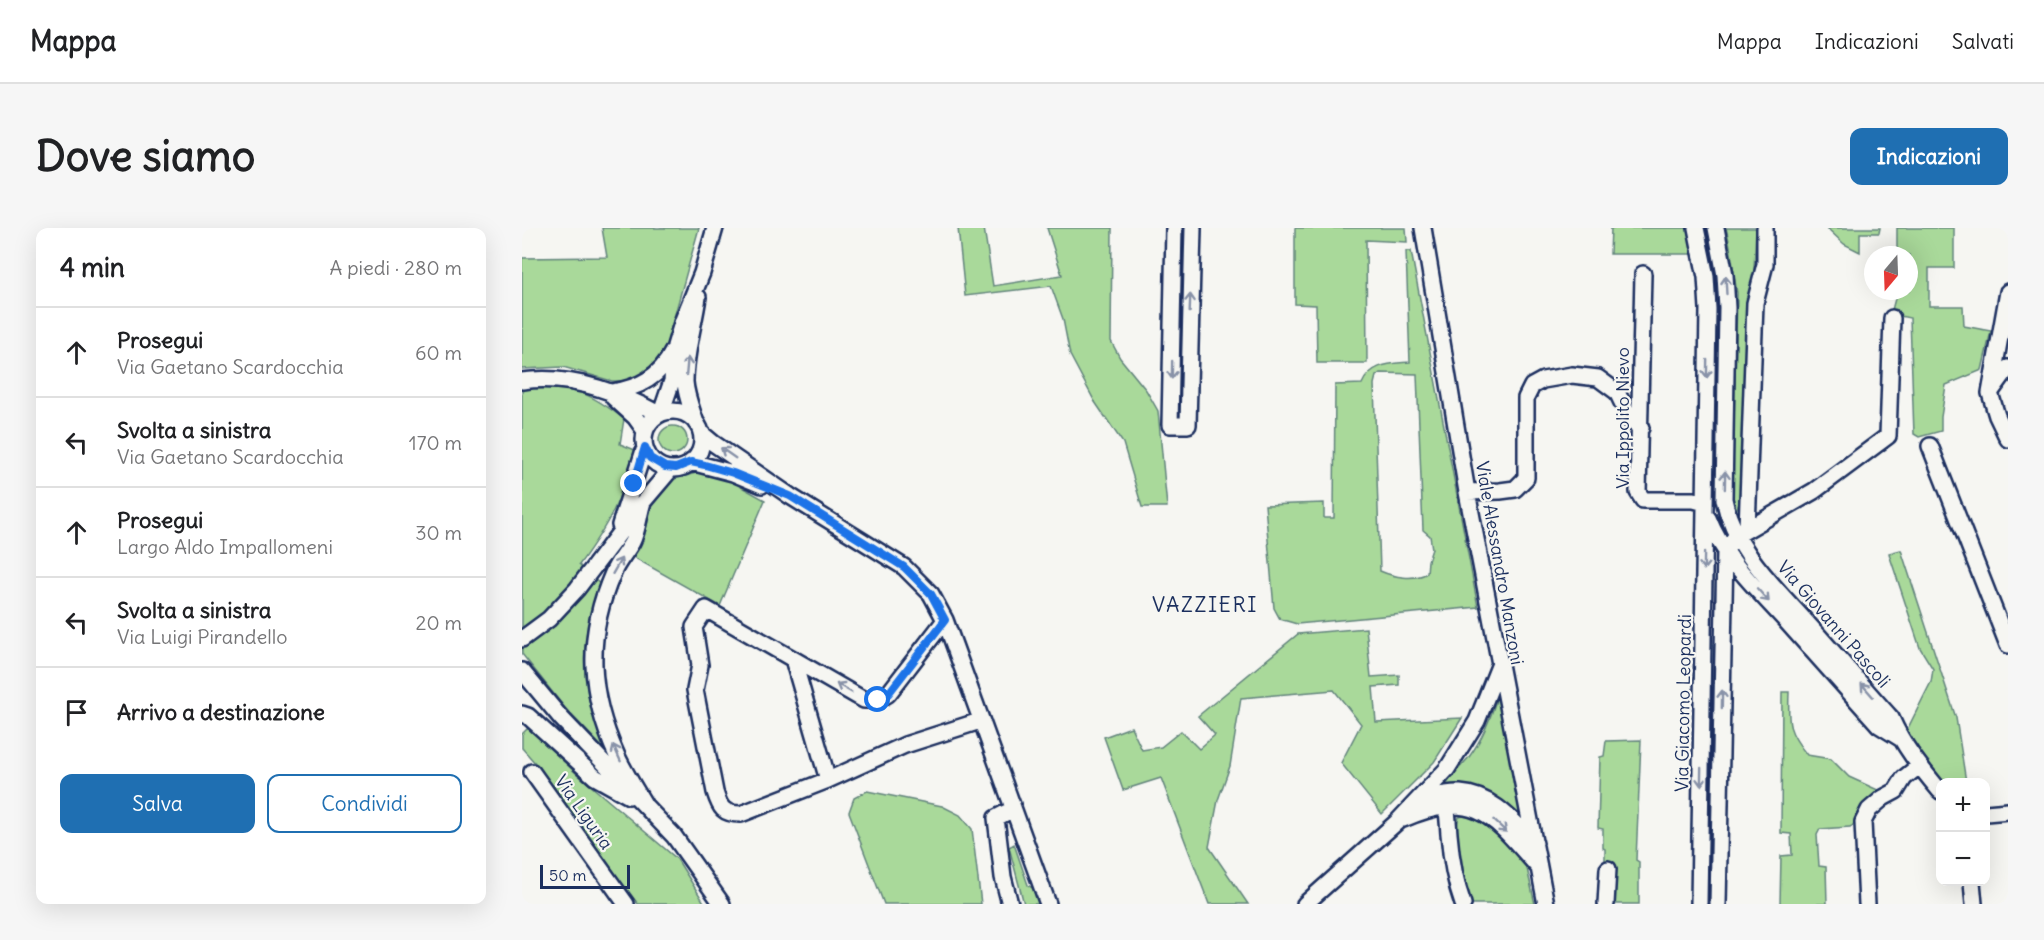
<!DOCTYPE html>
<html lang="it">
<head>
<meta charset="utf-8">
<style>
  body { margin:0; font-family:Delius,sans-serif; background:#f6f6f6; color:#202124 }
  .controls { position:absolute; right:18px; bottom:18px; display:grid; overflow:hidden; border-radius:12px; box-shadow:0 6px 24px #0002 }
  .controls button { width:54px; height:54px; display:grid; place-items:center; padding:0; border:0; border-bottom:2px solid #e0e0e0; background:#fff; color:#202124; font:30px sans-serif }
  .compass { position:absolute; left:1342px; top:18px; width:54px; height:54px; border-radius:50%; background:#fff; box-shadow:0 6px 24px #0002; rotate:199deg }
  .scale { position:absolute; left:18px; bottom:15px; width:90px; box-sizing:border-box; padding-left:6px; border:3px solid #1b2f5e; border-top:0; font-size:16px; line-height:21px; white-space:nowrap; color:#1b2f5e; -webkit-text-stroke:4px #f6f6f2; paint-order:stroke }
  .stop { position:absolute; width:18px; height:18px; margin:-14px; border:4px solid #1a73e8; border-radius:50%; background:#fff }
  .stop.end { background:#1a73e8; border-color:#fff; box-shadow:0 2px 6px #0008 }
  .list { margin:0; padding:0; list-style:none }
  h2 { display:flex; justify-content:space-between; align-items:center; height:78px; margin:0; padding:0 24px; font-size:26px }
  h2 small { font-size:20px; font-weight:400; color:#757577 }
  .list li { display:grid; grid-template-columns:39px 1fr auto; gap:18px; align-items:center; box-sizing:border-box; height:90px; padding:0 24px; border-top:2px solid #e0e0e0 }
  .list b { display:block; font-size:22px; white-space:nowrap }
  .list p { margin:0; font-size:20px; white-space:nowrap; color:#757577 }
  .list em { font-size:20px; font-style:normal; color:#757577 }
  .actions { display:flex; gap:12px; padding:18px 24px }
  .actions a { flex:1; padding:14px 0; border:2px solid #1f6fb2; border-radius:12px; text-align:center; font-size:21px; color:#1f6fb2 }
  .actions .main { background:#1f6fb2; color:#fff }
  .icon { flex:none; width:33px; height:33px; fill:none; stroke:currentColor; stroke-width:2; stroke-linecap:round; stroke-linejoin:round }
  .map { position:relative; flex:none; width:1486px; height:676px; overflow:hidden; border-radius:12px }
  header { display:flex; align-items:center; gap:36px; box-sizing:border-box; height:84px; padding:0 30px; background:#fff; border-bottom:2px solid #e0e0e0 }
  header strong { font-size:28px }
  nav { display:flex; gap:33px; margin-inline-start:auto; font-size:21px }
  .intro { display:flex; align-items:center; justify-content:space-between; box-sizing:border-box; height:144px; padding:0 36px }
  h1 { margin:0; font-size:42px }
  .button { padding:15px 27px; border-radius:12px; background:#1f6fb2; color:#fff; font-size:21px; font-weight:700 }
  main { display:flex; gap:36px; padding:0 36px }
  aside { flex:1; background:#fff; border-radius:12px; box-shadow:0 6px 24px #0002 }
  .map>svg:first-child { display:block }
</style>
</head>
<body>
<header>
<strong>Mappa</strong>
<nav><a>Mappa</a><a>Indicazioni</a><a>Salvati</a></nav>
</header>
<div class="intro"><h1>Dove siamo</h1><a class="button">Indicazioni</a></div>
<main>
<aside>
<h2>4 min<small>A piedi · 280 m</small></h2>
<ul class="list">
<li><svg class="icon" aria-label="ahead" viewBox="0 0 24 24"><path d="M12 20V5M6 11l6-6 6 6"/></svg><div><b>Prosegui</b><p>Via Gaetano Scardocchia</p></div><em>60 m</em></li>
<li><svg class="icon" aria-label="left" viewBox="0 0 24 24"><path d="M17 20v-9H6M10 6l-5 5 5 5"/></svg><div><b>Svolta a sinistra</b><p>Via Gaetano Scardocchia</p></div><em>170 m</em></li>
<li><svg class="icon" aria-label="ahead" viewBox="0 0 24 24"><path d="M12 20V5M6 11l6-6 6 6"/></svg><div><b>Prosegui</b><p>Largo Aldo Impallomeni</p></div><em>30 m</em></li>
<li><svg class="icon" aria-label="left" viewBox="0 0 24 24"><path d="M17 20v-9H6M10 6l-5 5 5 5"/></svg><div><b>Svolta a sinistra</b><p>Via Luigi Pirandello</p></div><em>20 m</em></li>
<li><svg class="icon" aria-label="arrive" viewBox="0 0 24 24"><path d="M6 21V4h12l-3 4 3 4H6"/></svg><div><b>Arrivo a destinazione</b></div></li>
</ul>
<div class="actions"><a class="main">Salva</a><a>Condividi</a></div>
</aside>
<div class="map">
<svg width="1486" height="676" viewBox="0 0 1486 676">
  <rect width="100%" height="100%" fill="#f6f6f2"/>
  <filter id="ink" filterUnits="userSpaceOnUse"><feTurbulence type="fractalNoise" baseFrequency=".0167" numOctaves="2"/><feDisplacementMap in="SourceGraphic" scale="12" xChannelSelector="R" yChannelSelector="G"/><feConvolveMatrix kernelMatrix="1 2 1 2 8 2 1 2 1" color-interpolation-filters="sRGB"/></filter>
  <g filter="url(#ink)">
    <path fill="#a9d99a" stroke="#62847c" stroke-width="1.5" fill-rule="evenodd" d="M80,0H177L146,111L138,136L130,144L105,153H90L41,139L0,141V30L85,29Z
      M436,0H462L471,58L540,47L525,0H590L589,113L598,130L624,162L636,183L645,279H620L601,215L573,174L548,127L541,91L529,58L443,68Z
      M773,0H884L885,14L844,12L845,135H795L794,77L773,76Z
      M1089,0H1165L1171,26H1088Z
      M1204,0H1234L1221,265L1214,283L1210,282L1215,65C1211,43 1210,22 1204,0Z
      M1305,0H1358L1357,5H1338V24L1322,16Z
      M1375,0H1432V40H1407V78H1441L1442,98L1469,103L1460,142L1424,157L1419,189V203L1397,209L1392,206L1388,90L1378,88L1370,82L1375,63H1387V27H1375Z
      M884,23H889L956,379L775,396L758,391L752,380L743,277L802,275V290H812L813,157L840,156C849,135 868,136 888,134ZM858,145L895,146L901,302L908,308L910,321L906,333L905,345C892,353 872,349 858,343L852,156L854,148Z
      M12,160C55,159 68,165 102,191L98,216L113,222C101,270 86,297 57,337L79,357C53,418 59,465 86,525L43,480L0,426V163Z
      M137 212a14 14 0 1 1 28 0a14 14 0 1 1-28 0Z
      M174,245L196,246L243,272L198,378L111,329L122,309L131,273L138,262L152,251Z
      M1379,322L1434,490L1444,554H1418L1382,508L1409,454L1411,441L1398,420L1368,329L1367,325Z
      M844,400L849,449L877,447V457L851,459L854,494L940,490L912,534L860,586L819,535L839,496L812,462L719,470L708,538L696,572L687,619L726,676H687L639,550L601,562L582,509L609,499L620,522L639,519L659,503L677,521L693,507L676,488L776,406Z
      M1260,464H1267C1266,496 1265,502 1285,527L1309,531L1327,549L1358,563L1338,582L1331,597L1328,599L1298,601L1295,607L1297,638L1304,639L1305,676H1258L1259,628L1270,627L1269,606L1259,605Z
      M976,465L1002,592L982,577L924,558C928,548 940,538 947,529C961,510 970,487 976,465Z
      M6,500L55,546L155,631L183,676H116L31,564L14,536L0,520V506Z
      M1119,512L1114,632L1117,634V676H1089L1083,636V621L1081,620V601L1076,600L1078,529L1082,528L1084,513Z
      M345,563L420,578L438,587L450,601L459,676H362L327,584L332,570Z
      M945,587L958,590L1004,636L1013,676H947C939,649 929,616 937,589Z
      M492,616L506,657L513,662L518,676H502L487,619Z"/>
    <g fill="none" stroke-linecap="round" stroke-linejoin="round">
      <defs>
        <path id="minor" d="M652,0L648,197H666L671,0
          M901,0L945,264L1024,676
          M1174,0L1184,49L1186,81L1177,676
          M1194,0L1203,47L1205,80L1202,271C1212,322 1253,359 1286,396C1314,427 1341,459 1369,490C1381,518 1399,540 1418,563
          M1121,46L1116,264L1121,272H1172L1183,275
          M1486,64L1468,165L1475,188L1486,211
          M0,153C48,146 95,163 137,186
          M1470,162L1486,140
          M90,164C117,160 138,149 151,123
          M91,169L113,189L123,203
          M122 212a29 29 0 1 1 58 0a29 29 0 1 1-58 0Z
          M139,185L150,153L153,118L161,92L180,45L193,0
          M174,195C170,182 164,168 163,154C163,125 172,97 176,69
          M179,205L191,215L268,268L382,339L409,366L423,392L526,676
          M1408,218L1486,417
          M169,234L211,245L240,257
          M945,264L978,263L993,261L1004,250V170L1010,158L1021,152L1050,147L1076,150L1095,164L1109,193L1119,200
          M121,274C117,286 116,302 110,314C104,325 95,334 91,345C63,409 67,466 95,528C103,545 113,561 122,576
          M1186,290C1202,331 1235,361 1264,393C1295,428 1326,462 1357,497L1378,510
          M98,297L123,219
          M1225,301L1233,75L1243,36V0
          M0,411L27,391L55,361L121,274L149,241
          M271,431L342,472H356L366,466L423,392
          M0,443L39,490L152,608L200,676
          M0,486L6,488L73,549L107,568
          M10,544L104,676
          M306,552L271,431L184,381L172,399L178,437L173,462L193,564C198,580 201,586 219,586L306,552L383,517L458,493
          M922,569C926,581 926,594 927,606C929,630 933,654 941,676
          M897,571C910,569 924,564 938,565C970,567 992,594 1013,615
          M1464,585L1486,583
          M881,591C953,560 971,588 1017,640
          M1450,654L1452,676
          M488,676L481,649L474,590L491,581
          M783,676L875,594L925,541L955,493L977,438
          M1084,676L1086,641
          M1196,676L1203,323L1214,308L1292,263L1366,208L1370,90
          M1345,676L1341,594L1347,582L1361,570L1374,563L1382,550L1397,538"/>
      </defs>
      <use href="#minor" stroke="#1b2f5e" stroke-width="20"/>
      <use href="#minor" stroke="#f6f6f2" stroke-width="15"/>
    </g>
    <defs><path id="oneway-shaft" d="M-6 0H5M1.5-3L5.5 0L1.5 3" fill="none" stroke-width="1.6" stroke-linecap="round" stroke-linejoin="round" transform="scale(1.5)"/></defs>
    <g stroke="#8892a8">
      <use href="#oneway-shaft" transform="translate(1204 57) rotate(-93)"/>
      <use href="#oneway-shaft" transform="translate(668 75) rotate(-88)"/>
      <use href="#oneway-shaft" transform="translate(165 138) rotate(-85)"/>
      <use href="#oneway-shaft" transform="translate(1185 141) rotate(91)"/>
      <use href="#oneway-shaft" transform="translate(650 142) rotate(91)"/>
      <use href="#oneway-shaft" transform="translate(206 225) rotate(-145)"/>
      <use href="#oneway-shaft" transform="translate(1203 252) rotate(-89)"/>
      <use href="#oneway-shaft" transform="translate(1182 333) rotate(91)"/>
      <use href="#oneway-shaft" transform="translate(95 338) rotate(-60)"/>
      <use href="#oneway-shaft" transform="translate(1241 367) rotate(48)"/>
      <use href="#oneway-shaft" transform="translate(322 460) rotate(-150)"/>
      <use href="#oneway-shaft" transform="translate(1345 462) rotate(-131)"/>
      <use href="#oneway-shaft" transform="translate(1200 471) rotate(-89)"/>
      <use href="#oneway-shaft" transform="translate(95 525) rotate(-114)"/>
      <use href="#oneway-shaft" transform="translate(1179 549) rotate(91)"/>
      <use href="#oneway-shaft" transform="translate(978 598) rotate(43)"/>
    </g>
  </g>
  <g fill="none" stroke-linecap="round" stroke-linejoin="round" filter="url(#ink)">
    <path stroke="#1a73e8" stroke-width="8" d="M112,256L123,219L128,230L143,239L154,240L169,234L183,237L211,245L268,268L382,339L409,366L423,392L366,466L356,472"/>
  </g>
  <g text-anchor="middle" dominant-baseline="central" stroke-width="4.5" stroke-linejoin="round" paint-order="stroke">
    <g font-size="18" fill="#1b2f5e" stroke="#f6f6f2">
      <text transform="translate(1100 190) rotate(-90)">Via Ippolito Nievo</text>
      <text transform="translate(978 335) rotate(80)">Viale Alessandro Manzoni</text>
      <text transform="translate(1312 396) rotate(49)">Via Giovanni Pascoli</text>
      <text transform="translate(1161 475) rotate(-89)">Via Giacomo Leopardi</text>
      <text transform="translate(62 584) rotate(55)">Via Liguria</text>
    </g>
    <g font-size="21" letter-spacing="1.5" fill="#1b2f5e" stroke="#f6f6f2">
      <text x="683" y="376">VAZZIERI</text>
    </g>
  </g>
</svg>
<div class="controls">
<button>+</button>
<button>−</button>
</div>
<svg class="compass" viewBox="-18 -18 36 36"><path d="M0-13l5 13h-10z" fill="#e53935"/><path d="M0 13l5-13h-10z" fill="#757577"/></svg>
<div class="scale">50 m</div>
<div class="stop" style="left:356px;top:472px"></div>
<div class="stop end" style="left:112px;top:256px"></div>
</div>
</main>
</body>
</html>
